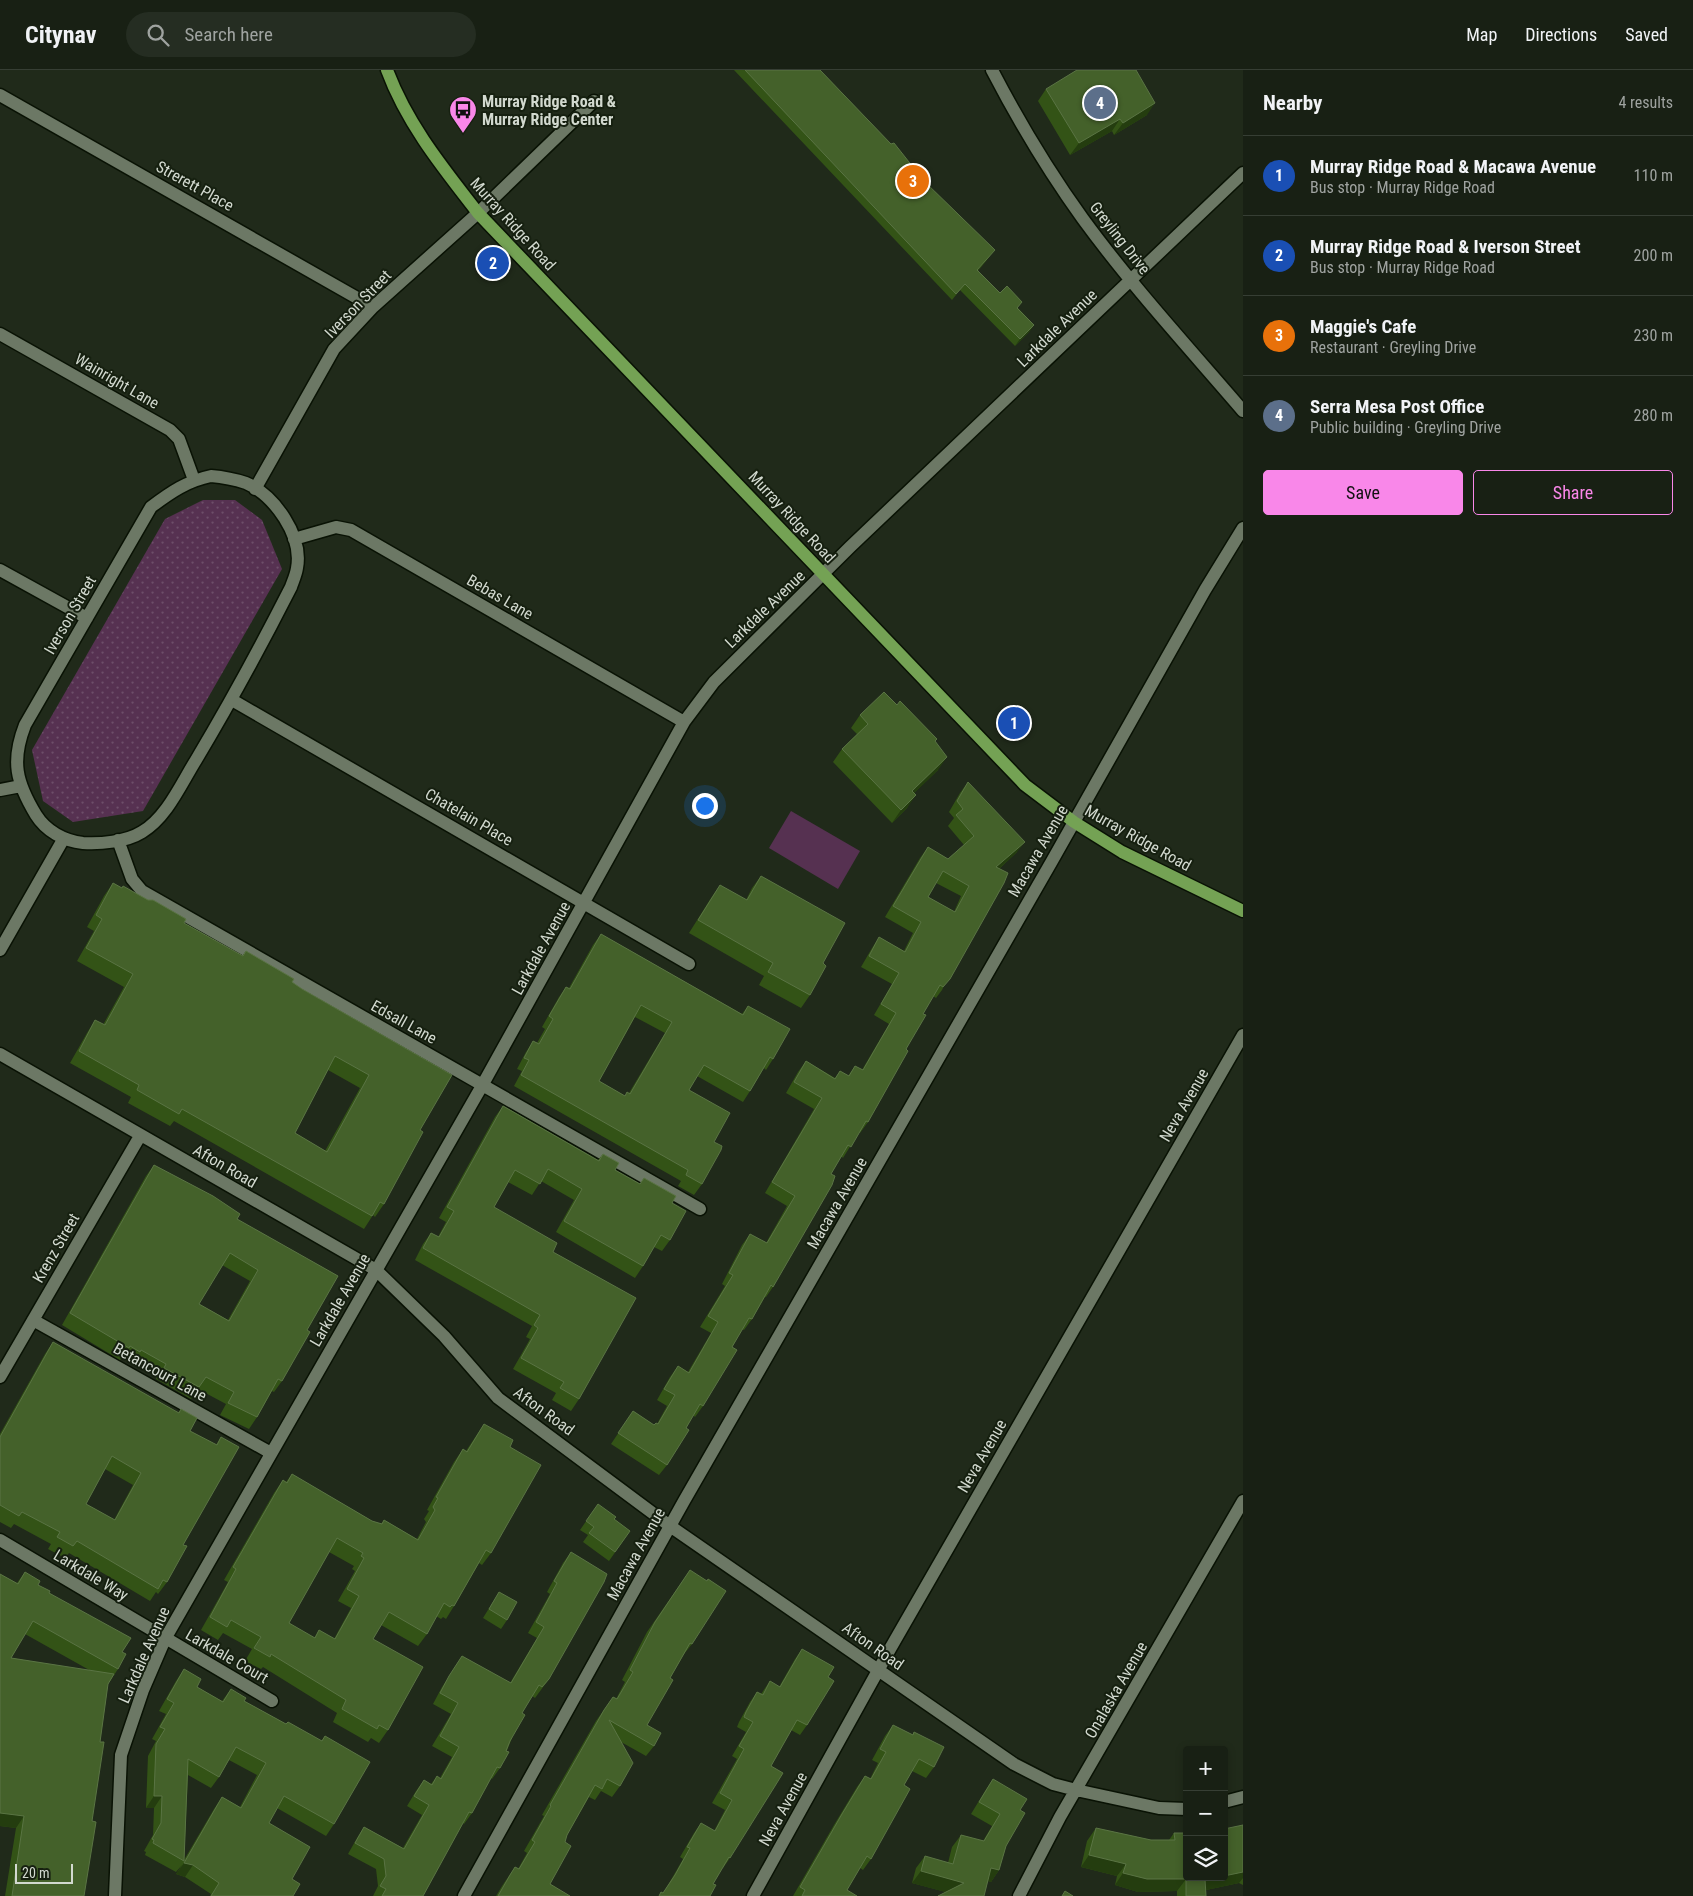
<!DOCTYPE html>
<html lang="en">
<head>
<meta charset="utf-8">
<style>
  body { margin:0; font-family:"Roboto Condensed",sans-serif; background:#252d22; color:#f1f3f6 }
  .controls { position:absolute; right:15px; bottom:15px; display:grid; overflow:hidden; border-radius:5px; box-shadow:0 2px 8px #0003 }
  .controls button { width:45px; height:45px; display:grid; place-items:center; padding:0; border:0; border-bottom:1px solid #363e34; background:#182014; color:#f1f3f6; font:25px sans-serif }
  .scale { position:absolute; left:15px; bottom:12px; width:58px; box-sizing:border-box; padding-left:5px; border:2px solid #d2d9cf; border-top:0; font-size:14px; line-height:18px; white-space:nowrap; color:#d2d9cf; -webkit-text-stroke:4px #162010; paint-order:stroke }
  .you { position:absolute; left:704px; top:735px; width:18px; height:18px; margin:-12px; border:4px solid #fff; border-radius:50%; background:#1a73e8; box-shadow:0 0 0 8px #1a73e833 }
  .badge { display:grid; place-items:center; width:32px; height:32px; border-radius:50%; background:#f987e9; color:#fff; font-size:16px; font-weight:700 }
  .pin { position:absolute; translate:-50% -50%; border:2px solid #fff; box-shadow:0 1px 5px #0006 }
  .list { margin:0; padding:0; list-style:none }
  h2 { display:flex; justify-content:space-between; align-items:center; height:65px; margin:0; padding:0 20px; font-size:21px }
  h2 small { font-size:16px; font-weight:400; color:#9fa3a0 }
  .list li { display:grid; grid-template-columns:32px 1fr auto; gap:15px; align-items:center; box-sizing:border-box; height:80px; padding:0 20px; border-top:1px solid #363e34 }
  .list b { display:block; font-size:19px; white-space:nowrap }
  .list p { margin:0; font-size:16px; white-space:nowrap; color:#9fa3a0 }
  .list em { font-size:16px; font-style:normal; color:#9fa3a0 }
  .actions { display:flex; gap:10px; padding:15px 20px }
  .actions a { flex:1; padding:11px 0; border:1px solid #f987e9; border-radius:5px; text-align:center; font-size:18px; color:#f987e9 }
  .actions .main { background:#f987e9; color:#111 }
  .icon { flex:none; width:28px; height:28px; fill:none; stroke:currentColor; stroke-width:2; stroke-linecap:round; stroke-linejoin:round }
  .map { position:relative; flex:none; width:1243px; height:1826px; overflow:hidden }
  header { display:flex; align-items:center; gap:30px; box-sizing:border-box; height:70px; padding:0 25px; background:#182014; border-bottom:1px solid #363e34 }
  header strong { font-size:24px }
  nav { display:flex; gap:28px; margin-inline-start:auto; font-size:18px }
  .search { width:350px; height:45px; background:#252d22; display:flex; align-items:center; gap:12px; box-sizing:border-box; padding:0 18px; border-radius:28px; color:#9fa3a0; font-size:19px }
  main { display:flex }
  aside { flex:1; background:#182014 }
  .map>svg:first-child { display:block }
</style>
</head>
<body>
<header>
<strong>Citynav</strong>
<div class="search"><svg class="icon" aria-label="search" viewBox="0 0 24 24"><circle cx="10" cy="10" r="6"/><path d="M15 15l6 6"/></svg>Search here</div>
<nav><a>Map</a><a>Directions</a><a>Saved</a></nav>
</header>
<main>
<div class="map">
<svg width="1243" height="1826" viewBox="0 0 1243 1826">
  <defs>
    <pattern id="park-dots" width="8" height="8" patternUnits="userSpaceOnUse" patternTransform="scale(1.25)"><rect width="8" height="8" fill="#563151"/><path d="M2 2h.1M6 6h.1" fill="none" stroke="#6d4e69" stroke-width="1.8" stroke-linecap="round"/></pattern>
  </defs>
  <rect width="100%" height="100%" fill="#202a1a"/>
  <path fill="#563151" d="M791,741L860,781L838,819L769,778Z"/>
  <path fill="url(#park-dots)" d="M203,430H235L262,450L282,499L143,741L73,752L43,731L32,680L165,449Z"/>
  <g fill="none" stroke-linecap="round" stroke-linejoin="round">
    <defs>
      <path id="minor" d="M992,0C1019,52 1049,102 1083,149C1132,216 1189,278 1243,341
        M0,25L373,237
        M0,264L170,360L179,369L194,410
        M211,406C223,407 234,409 246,413C275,426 303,466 297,498C296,505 293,511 291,517C261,576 230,633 196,690C181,714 167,747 142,762C126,772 100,774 83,773C64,771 46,761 36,745C16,712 11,691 25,655L151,437C171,422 187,411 211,406Z
        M255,419L334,279L373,237L478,143L594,31
        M294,469L336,457L351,460L684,652
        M0,500L87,548
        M232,630L689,894
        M0,720L21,716
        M118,770L132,809L142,821L700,1139
        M0,880L64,768
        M0,984L376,1200L444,1266L498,1328L670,1456L1014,1694L1053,1714L1076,1720L1159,1738L1187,1739
        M33,1250L271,1383
        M0,1307L140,1066
        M0,1470L272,1631
        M1224,1732L1243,1727
        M115,1826L121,1685L143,1620L165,1569L483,1014L684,652L714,612L850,477L1243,103
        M464,1826L684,1431L1052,791L1205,520L1243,458
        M753,1826L890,1579L1243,965
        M1019,1826L1060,1747L1243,1431"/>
      <path id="major" d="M387,0C407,54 443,98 478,143L1025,715L1074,752L1122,782L1243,841"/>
    </defs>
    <use href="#minor" stroke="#091204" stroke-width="15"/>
    <use href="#major" stroke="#091204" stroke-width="15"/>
    <use href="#minor" stroke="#6c7865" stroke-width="12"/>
    <use href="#major" stroke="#74a254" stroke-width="12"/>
  </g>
  <path fill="#335316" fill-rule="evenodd" d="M734,0H820L924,111L990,186L978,201L1000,223L1018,238L1034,255L1029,262L1015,276L960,220L952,230Z
    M1046,19L1147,45L1114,65L1112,61L1070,85L1038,31Z
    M860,645L935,672L938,700L914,723L907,738L892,753L833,692L842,679L857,664L851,658Z
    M968,712L1017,782L999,799L942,920L936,928L933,926L923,944L906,979L868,1052L860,1063L859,1062L843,1088L841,1086L831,1104L773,1217L766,1227H765L752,1249L744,1260L742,1259L732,1277L703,1336L695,1347L693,1345L667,1395L659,1405L611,1374L633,1341L654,1355L657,1354L667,1336L657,1330L670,1307L678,1296L688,1302L711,1263L700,1257L725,1216L722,1214L742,1175L750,1164L766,1173L787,1136L765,1123L814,1039L786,1023L798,1002L806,991L835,1008L840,1001L848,1006L855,996L862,1000L889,954L874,945L892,914L861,897L872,878L879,867L904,881L913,863L885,847L920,788L928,777L948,789L964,775L948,756L954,748L949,742L960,723ZM936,813L961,826L954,842L928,827Z
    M761,806L823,893L810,925L801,938L759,915L764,906L689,863L711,828L720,815L746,830L752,818Z
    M113,813L242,886L246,881L292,912L420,1060L384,1134L375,1147L373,1145L364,1159L174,1051L170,1056L128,1033L131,1027L70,993L87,963L95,950L103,955L124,917L77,891L94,861L87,857L104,826ZM328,1000L360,1018L325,1081L295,1063Z
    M601,864L742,944L748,936L773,989L766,1000L764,998L750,1021L743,1032L697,1006L689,1020L714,1072L702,1114L694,1125L678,1116L681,1111L514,1016L522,1001L517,999L526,982L533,971L537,973L545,959L542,957L559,927L566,917L569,918L593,875ZM635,947L665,963L629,1023L625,1026L599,1011Z
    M503,1036L598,1090L603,1084L615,1100L640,1114L644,1108L672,1133L670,1170L662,1181L654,1177L643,1196L635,1208L556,1162L574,1130L541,1111L532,1125L508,1112L494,1137L553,1182L579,1329L571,1341L552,1330L556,1323L513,1299L530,1269L526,1267L532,1256L415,1190L423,1174L431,1163L438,1167L446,1152L439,1148L495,1047Z
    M154,1095L237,1149L307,1260L282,1311L274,1322L272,1321L257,1347L249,1359L220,1345L226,1334L198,1319L191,1329L156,1309L157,1306L133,1292L132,1294L122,1288L120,1290L62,1255L146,1106ZM222,1195L250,1211L228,1250L199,1234Z
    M53,1272L178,1343L181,1339L190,1361L216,1375L221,1367L183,1475L167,1512L158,1524L156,1522L150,1531L69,1483L65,1488L48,1479L51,1474L14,1454L11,1458L0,1452V1364L45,1284ZM105,1399L133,1415L114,1450L86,1434Z
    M484,1354L510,1377L491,1483L482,1495L479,1493L454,1536L446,1549L443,1547L441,1549L436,1546L427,1564L418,1576L381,1555L373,1569L388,1660L379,1673L371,1668L368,1672L333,1652L337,1643L263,1597L261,1599L245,1591L252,1579L223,1563L218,1570L201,1560L228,1512L224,1510L274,1423L283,1410L286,1412L292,1404L372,1451L381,1454L384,1450L417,1469L426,1452L424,1449L429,1441L427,1440L454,1392L463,1379L466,1381ZM329,1482L354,1496L352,1499L355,1501L338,1531L351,1538L334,1569L319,1560L314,1568L289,1553Z
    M598,1434L614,1449L630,1461L609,1491L583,1472L588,1465L580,1460Z
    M571,1482L549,1609L535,1628L532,1626L522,1643L500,1698L492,1709L491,1708L472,1743L464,1754L463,1753L423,1826H373L378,1816L376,1799L348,1784L357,1768L364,1757L403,1778L422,1745L407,1736L416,1721L424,1710L431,1714L437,1706L440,1708L452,1687L432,1676L451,1644L433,1634L442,1617L462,1586L510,1613L537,1568L528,1563L550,1524L547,1522L563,1493Z
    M690,1500L692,1574L684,1584L670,1608L647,1655L654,1676L646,1686L621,1672L620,1716L612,1727L601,1721L595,1730L589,1727L567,1765L550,1814L570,1826H496L502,1816L515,1797L518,1799L527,1783L524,1781L544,1746L542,1745L596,1651L613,1627L616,1629L625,1612L622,1610L647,1562Z
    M25,1502L38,1515L122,1582L118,1599L108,1614L100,1672L84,1826H5L16,1758L0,1756V1504L17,1513ZM25,1564L91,1601L11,1588Z
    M499,1522L507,1550L501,1559L483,1548Z
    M802,1579L828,1607L807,1655L800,1665L791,1660L771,1696L730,1788L723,1798H722L713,1814L710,1826H659L661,1822L663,1823L668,1815L683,1789L680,1787L694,1763L701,1753L714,1761L725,1740L712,1733L737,1689L732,1686L746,1662L737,1657L739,1652L750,1632L757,1622L761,1624L770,1611L779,1617L795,1589Z
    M184,1599L197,1617L222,1631L231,1619L244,1631L286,1654L321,1671L325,1666L334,1754L326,1766L277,1738L269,1753L292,1809L293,1826H210L211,1824L185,1807L176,1804L182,1795L176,1802L145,1785L146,1782L144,1781L153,1765L154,1738H146L148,1686L156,1671L152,1669L166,1644L159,1641L176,1611ZM229,1690L257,1705L240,1737L222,1727L214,1739L184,1790L188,1705L211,1718L219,1707Z
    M893,1655L912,1665L914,1662L934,1697L926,1708L912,1701L904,1715L871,1789L863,1800L860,1798L847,1820L857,1826H793L834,1755L857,1717L865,1706L870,1709L878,1693L872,1690L885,1666Z
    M993,1709L1020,1740L1006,1776L999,1800L991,1812L988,1811L946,1822L912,1813L916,1798L925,1786L948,1793L952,1777L961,1765L983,1771L992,1756L971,1744L985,1721Z
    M1243,1755V1815L1239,1813L1206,1820V1826H1177V1821L1138,1822L1115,1815L1117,1806L1081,1797L1087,1771L1096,1758L1151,1770H1169L1174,1763L1187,1807Z"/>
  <path fill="#243d0f" d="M1155,33L1147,45L1114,65L1123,53Z
    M1120,49L1112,61L1070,85L1079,73Z
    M995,180L990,186L972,207L977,200Z
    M1034,255L1029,262L1015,276L1020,269Z
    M947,687L938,700L903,734L912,721Z
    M916,725L907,738L892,753L901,740Z
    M1025,772L1017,782L989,808L996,797Z
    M154,1726H162L154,1738H146Z
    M0,1743L24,1746L16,1758L0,1756Z
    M1089,1785L1126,1794L1117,1806L1081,1797Z
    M184,1793L193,1795L185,1807L176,1804Z
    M991,1798L999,1800L991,1812L983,1810Z
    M921,1801L964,1813L956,1825L912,1813Z
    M1243,1802V1808L1239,1813L1197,1822L1205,1809L1216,1807H1224V1806Z
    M1123,1803L1186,1809L1177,1821L1138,1822L1115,1815Z"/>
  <path fill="#44612a" stroke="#5a7444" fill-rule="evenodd" d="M745,0H820L891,74L894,73L924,111L995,180L977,200L1000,223L1007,216L1022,232L1017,238L1034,255L1020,269L965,214L956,224Z
    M1077,0H1136L1155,33L1123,53L1120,49L1079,73L1046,19Z
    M884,622L897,635L900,631L937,669L935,671L947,687L912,721L916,725L901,740L842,679L868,654L860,645Z
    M968,712L1025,772L996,797L1008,803L1004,813L950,909L943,917L940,915L923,944L926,945L906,979L908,981L868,1052L866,1051L851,1077L848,1075L831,1104L835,1106L832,1115L773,1217L771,1215L752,1249L749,1248L732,1277L737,1280L703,1336L700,1334L686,1358L689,1360L667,1395L618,1363L633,1341L654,1355L656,1353L658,1354L675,1325L664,1319L678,1296L689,1303L718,1252L708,1246L733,1205L729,1203L750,1164L767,1173L795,1126L772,1112L822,1028L794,1012L806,991L835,1009L840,1001L849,1006L855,996L863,1000L896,943L881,934L899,903L869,886L879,867L905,882L921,852L893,836L928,777L948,789L974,766L956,745L963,739L957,731ZM943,801L969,816L955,842L928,827Z
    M761,806L845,853L823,893L826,896L810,925L768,902L773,893L698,850L720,815L747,830Z
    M113,813L122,818L123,816L148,830H153L186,849L184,853L243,886L246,881L294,909L292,912L302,919L452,1005L420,1060L423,1062L384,1134L380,1132L372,1146L182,1039L179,1044L137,1020L139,1015L79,981L95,950L105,955L133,904L86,878L102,849L96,845ZM335,986L369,1005L327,1082L295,1063Z
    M601,864L743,945L748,936L790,959L773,989L770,987L750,1021L704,995L689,1020L730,1043L714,1072L722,1076L721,1080L702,1114L686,1105L688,1100L521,1005L529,990L524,988L533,971L539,974L553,949L549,946L566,917L570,919ZM641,935L672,952L630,1024L627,1022L625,1026L599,1011Z
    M503,1036L599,1091L603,1084L619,1093L615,1100L640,1114L644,1108L676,1126L672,1133L686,1141L670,1170L661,1165L643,1196L564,1151L582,1119L548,1099L540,1114L515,1100L494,1137L557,1173L553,1182L636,1228L579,1329L560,1318L564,1312L521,1288L538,1258L534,1255L540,1245L423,1178L431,1163L439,1167L454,1141L447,1137Z
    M154,1095L213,1126L240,1144L237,1149L338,1206L307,1260L310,1262L282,1311L278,1309L257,1347L228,1333L234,1322L206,1307L199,1317L164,1298L166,1294L141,1280L140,1282L130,1276L129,1278L70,1243ZM230,1183L258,1200L229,1251L199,1234Z
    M53,1272L179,1343L181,1339L197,1348L190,1361L217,1375L221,1367L239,1377L183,1475L187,1476L167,1512L163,1510L158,1519L77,1471L73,1476L57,1467L60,1462L22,1442L19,1446L0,1435V1367ZM112,1386L141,1403L115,1450L86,1434Z
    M484,1354L513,1370L510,1377L541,1395L491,1483L486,1480L454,1536L452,1535L450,1537L444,1533L427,1564L389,1542L373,1569L423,1597L388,1660L379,1655L377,1659L342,1639L346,1630L271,1584L270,1587L254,1578L261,1567L231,1550L227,1557L210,1547L236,1499L233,1497L283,1410L287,1413L292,1404L372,1451L382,1454L384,1450L418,1470L435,1440L433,1437L438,1428L436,1427L463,1379L467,1382ZM337,1468L363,1483L361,1486L364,1488L347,1519L359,1526L335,1569L319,1560L315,1568L289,1553Z
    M598,1434L616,1447L614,1449L630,1461L615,1482L589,1463L594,1457L586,1451Z
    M571,1482L607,1504L604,1512L549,1609L542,1617L539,1615L522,1643L525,1645L510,1671L506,1681L509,1682L500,1698L497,1697L472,1743L469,1742L423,1826H382L386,1819L380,1816L386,1806L384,1789L355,1773L364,1757L404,1779L429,1735L414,1726L424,1710L432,1715L437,1706L441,1709L459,1677L440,1666L458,1633L440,1623L449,1606L462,1586L511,1613L544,1557L536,1552L557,1513L554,1511Z
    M690,1500L707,1511L708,1509L726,1521L692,1574L690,1573L670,1608L673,1610L647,1655L661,1663L654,1676L609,1650L633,1693L620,1716L607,1709L602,1719L595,1715L567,1765L565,1772L571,1776L550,1814L570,1826H498L510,1805L515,1797L519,1799L535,1772L532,1770L551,1736L550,1735L604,1640L613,1627L617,1629L633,1602L630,1600L655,1552Z
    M25,1502L40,1511L38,1515L50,1521L49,1523L131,1568L122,1582L126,1584L118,1599L33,1551L11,1588L114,1604L108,1614L100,1672H104L92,1751L96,1752L84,1826H12L24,1746L0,1743V1504L18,1514Z
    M499,1522L517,1532L507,1550L489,1539Z
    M802,1579L834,1597L828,1607L834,1611L807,1655L797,1650L771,1696L783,1703L775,1716L730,1788L729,1787L713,1814L716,1815L710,1826H659L661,1822L663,1823L675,1805L690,1778L687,1777L701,1753L715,1761L732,1730L720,1723L744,1679L739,1676L753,1652L744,1647L746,1642L757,1622L763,1625L770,1611L780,1617Z
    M184,1599L201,1609L197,1617L223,1632L231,1619L246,1628L244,1631L286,1654L288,1652L322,1671L325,1666L370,1692L334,1754L284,1726L269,1753L310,1777L292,1809L300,1814L293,1826H211L219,1813L193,1795L184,1793L222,1727L241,1738L266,1693L236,1677L219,1707L188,1689L184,1791L153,1773L154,1770L152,1769L161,1753L162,1726H154L156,1674L165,1659L160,1657L174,1633L167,1629Z
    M893,1655L913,1665L914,1662L944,1677L934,1697L919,1689L904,1715L910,1719L871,1789L867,1786L847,1820L857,1826H802L805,1820L800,1817L842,1744L865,1706L871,1709L886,1682L880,1679Z
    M993,1709L1027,1729L1020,1740L1025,1743L1006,1776L999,1800L991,1798L984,1826H938L964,1813L921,1801L925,1786L953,1794L961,1765L984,1771L1000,1744L979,1732Z
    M1243,1755V1802L1224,1806V1759Z
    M1096,1758L1151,1770H1175L1174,1763H1187V1807H1216L1205,1809L1206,1826H1186V1809H1147L1123,1803L1126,1794L1089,1785Z
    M1065,1821L1073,1826H1062Z"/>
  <defs>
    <symbol id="bus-pin" viewBox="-11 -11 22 30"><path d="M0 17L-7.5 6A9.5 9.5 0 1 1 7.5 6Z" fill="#f987e9" stroke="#162010"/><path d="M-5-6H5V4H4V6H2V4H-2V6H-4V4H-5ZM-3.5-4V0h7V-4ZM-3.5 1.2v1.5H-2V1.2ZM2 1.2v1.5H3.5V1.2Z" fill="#111"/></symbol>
  </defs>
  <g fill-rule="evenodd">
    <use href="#bus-pin" x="447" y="24" width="32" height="43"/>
  </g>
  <g text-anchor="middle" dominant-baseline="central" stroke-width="4" stroke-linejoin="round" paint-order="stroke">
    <g font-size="16" font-weight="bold" fill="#d2d9cf" stroke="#162010" text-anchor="start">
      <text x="482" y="31">Murray Ridge Road &amp;<tspan x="482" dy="18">Murray Ridge Center</tspan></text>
    </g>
    <g font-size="16" fill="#d2d9cf" stroke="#162010">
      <text transform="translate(195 116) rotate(29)">Strerett Place</text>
      <text transform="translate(513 154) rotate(48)">Murray Ridge Road</text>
      <text transform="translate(1120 168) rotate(52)">Greyling Drive</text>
      <text transform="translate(358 234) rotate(-46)">Iverson Street</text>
      <text transform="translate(1057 258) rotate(-44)">Larkdale Avenue</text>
      <text transform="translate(117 311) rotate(30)">Wainright Lane</text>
      <text transform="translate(792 447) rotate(47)">Murray Ridge Road</text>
      <text transform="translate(500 527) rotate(30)">Bebas Lane</text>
      <text transform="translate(765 539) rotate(-44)">Larkdale Avenue</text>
      <text transform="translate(70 545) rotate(-60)">Iverson Street</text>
      <text transform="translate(469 747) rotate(30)">Chatelain Place</text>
      <text transform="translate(1138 768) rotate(29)">Murray Ridge Road</text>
      <text transform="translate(1038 781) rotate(-60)">Macawa Avenue</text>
      <text transform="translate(541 878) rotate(-61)">Larkdale Avenue</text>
      <text transform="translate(404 952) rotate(29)">Edsall Lane</text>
      <text transform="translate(1184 1035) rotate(-60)">Neva Avenue</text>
      <text transform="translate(225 1096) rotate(30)">Afton Road</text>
      <text transform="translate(837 1133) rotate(-60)">Macawa Avenue</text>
      <text transform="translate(56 1178) rotate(-60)">Krenz Street</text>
      <text transform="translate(340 1230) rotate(-60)">Larkdale Avenue</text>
      <text transform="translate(160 1302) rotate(29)">Betancourt Lane</text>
      <text transform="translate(544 1341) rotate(36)">Afton Road</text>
      <text transform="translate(982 1386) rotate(-60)">Neva Avenue</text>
      <text transform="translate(636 1484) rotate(-61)">Macawa Avenue</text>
      <text transform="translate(91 1505) rotate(31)">Larkdale Way</text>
      <text transform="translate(873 1576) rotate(35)">Afton Road</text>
      <text transform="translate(144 1585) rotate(-66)">Larkdale Avenue</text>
      <text transform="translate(227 1586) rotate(30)">Larkdale Court</text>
      <text transform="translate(1116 1620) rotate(-60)">Onalaska Avenue</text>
      <text transform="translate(783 1739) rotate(-61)">Neva Avenue</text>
    </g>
  </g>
</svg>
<div class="controls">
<button>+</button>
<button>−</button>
<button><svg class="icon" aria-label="layers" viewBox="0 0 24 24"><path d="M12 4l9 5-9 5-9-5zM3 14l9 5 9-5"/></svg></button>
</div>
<div class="scale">20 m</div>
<div class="you"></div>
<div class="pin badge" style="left:1014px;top:653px;background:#1a4fb4">1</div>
<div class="pin badge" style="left:493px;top:193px;background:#1a4fb4">2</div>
<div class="pin badge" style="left:913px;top:111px;background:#e8710a">3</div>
<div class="pin badge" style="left:1100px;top:33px;background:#5c6f8a">4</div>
</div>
<aside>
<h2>Nearby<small>4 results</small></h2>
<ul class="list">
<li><span class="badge" style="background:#1a4fb4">1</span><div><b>Murray Ridge Road &amp; Macawa Avenue</b><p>Bus stop · Murray Ridge Road</p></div><em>110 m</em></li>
<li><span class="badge" style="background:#1a4fb4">2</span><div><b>Murray Ridge Road &amp; Iverson Street</b><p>Bus stop · Murray Ridge Road</p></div><em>200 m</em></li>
<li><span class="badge" style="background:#e8710a">3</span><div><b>Maggie's Cafe</b><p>Restaurant · Greyling Drive</p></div><em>230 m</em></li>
<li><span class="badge" style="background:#5c6f8a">4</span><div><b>Serra Mesa Post Office</b><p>Public building · Greyling Drive</p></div><em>280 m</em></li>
</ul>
<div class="actions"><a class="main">Save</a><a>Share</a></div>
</aside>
</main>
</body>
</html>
